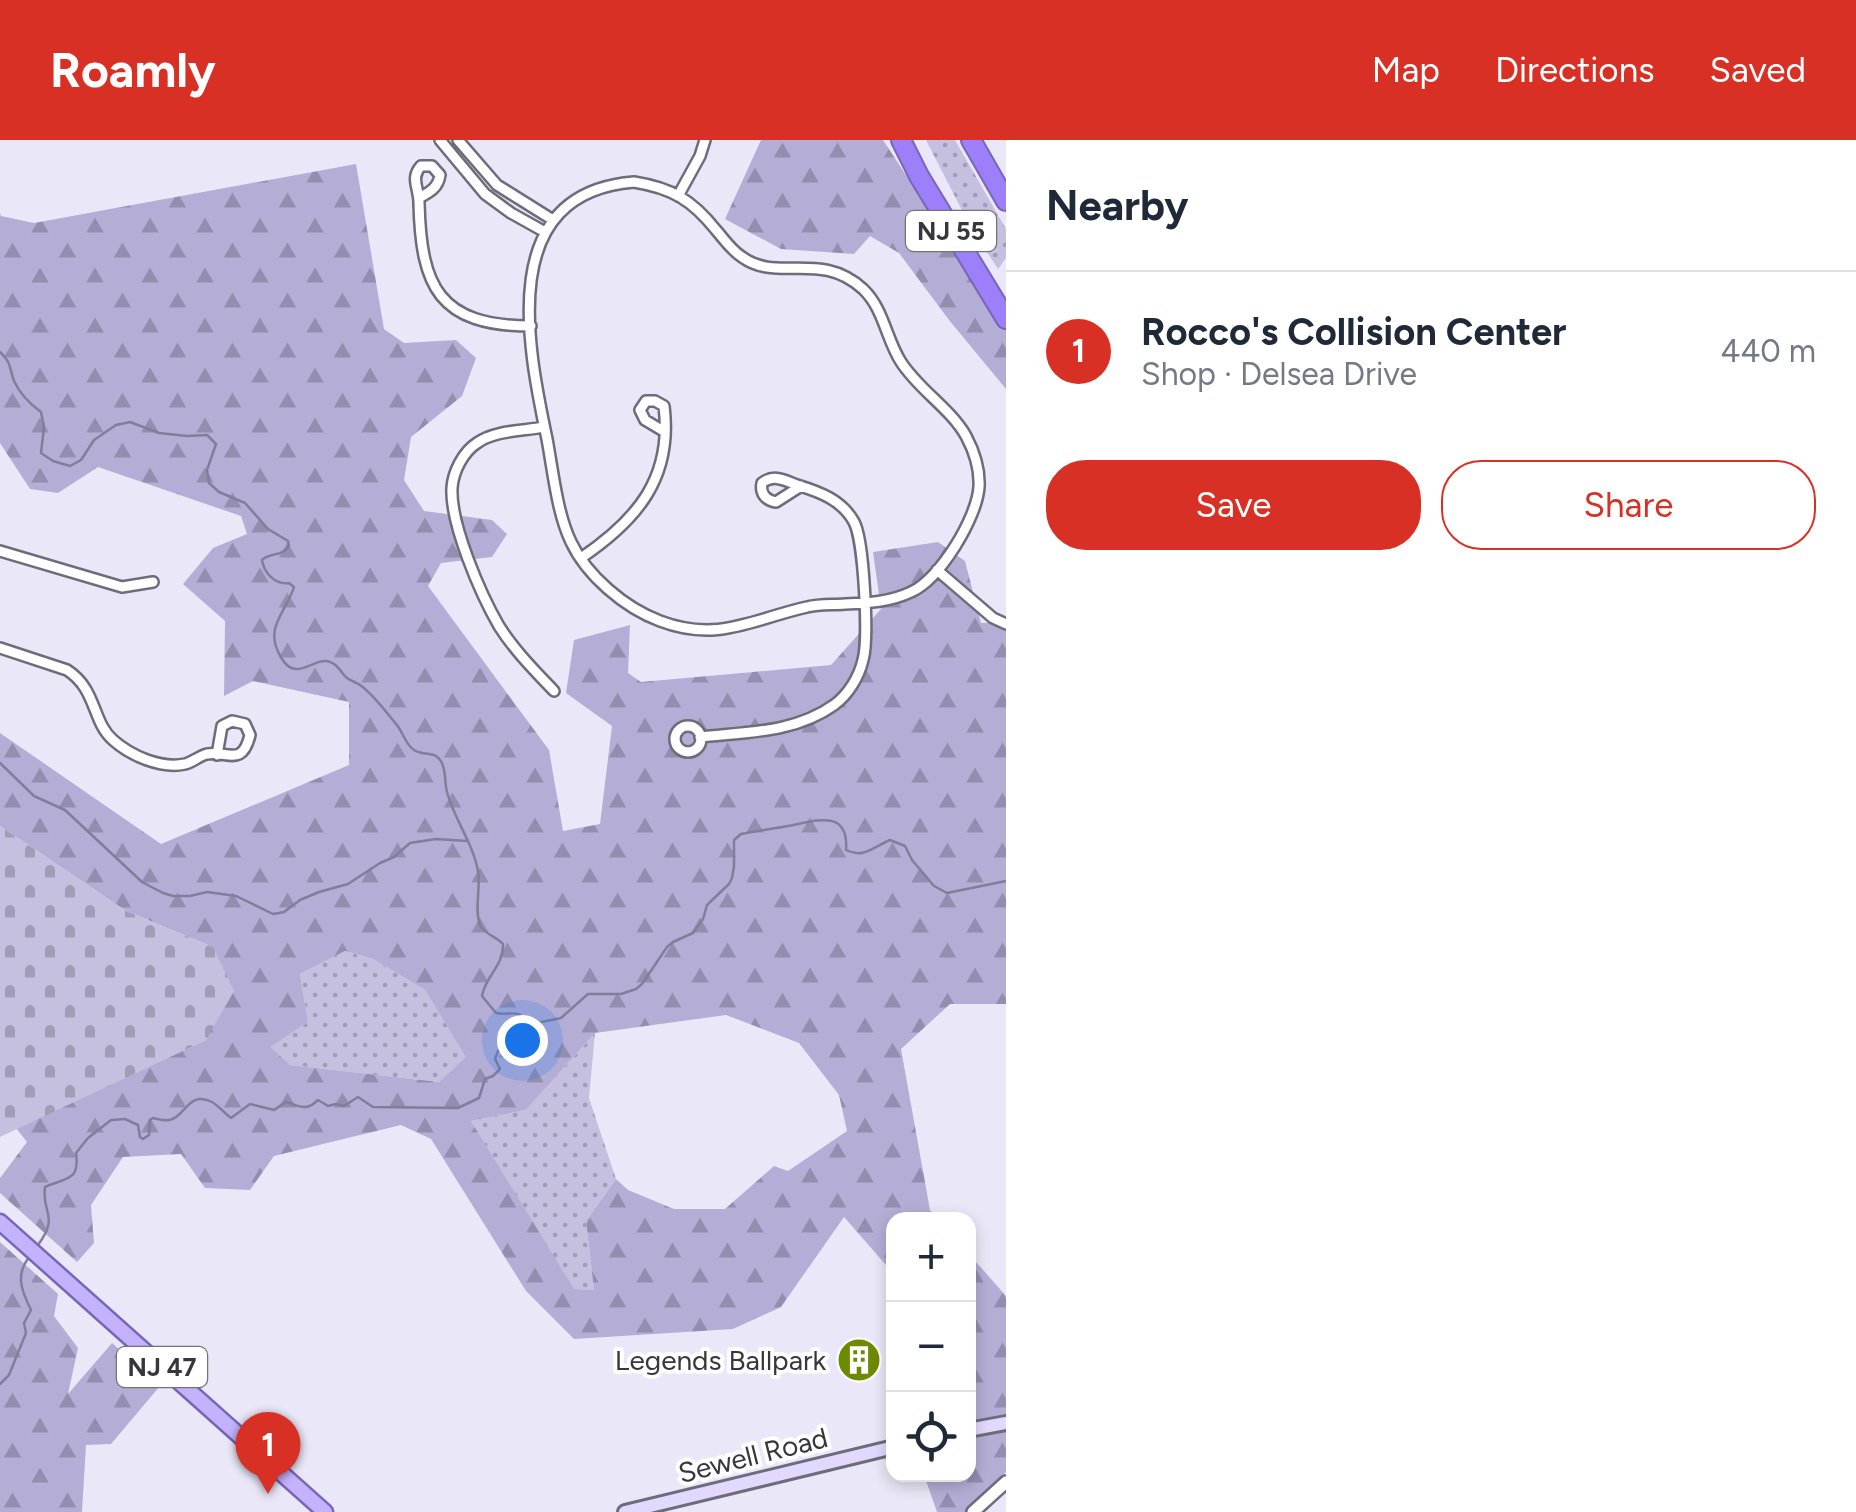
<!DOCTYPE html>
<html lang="en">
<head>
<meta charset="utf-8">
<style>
  body { margin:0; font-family:Figtree,sans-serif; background:#f2f2f3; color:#1f2937 }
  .controls { position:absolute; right:30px; bottom:30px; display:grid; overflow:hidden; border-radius:20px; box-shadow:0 5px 15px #0003 }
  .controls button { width:90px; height:90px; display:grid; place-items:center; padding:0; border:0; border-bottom:2px solid #e0e1e3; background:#fff; color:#1f2937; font:50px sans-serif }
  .you { position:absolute; left:522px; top:900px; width:35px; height:35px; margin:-25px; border:8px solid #fff; border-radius:50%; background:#1a73e8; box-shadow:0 0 0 15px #1a73e833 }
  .badge { display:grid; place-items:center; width:65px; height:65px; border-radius:50%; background:#d93025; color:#fff; font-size:32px; font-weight:700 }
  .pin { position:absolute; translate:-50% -82px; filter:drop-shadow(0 2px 5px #0008) }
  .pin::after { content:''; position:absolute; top:52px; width:35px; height:30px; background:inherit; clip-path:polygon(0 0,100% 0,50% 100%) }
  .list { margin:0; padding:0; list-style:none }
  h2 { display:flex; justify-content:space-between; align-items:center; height:130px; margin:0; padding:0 40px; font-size:42px }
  h2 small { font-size:32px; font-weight:400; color:#747a83 }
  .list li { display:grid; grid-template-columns:65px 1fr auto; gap:30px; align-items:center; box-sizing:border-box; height:160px; padding:0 40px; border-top:2px solid #e0e1e3 }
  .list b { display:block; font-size:38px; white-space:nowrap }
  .list p { margin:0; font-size:32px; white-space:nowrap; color:#747a83 }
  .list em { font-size:32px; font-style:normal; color:#747a83 }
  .actions { display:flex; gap:20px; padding:30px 40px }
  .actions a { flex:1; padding:22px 0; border:2px solid #d93025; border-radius:40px; text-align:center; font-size:35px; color:#d93025 }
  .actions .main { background:#d93025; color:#fff }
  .icon { flex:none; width:55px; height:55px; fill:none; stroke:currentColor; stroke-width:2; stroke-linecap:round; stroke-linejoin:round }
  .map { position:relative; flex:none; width:1006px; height:1372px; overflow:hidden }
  header { display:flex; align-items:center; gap:60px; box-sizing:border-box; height:140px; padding:0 50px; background:#d93025; color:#fff }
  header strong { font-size:48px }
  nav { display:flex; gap:55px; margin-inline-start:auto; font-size:35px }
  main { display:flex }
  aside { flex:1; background:#fff }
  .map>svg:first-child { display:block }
</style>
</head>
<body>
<header>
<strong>Roamly</strong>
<nav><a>Map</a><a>Directions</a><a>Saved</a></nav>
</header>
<main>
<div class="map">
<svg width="1006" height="1372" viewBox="0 0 1006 1372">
  <defs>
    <pattern id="grass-dots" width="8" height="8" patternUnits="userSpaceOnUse" patternTransform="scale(2.5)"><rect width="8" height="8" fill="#c5c0df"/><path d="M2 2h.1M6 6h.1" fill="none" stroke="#a19db6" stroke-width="1.8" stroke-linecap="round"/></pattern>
    <pattern id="forest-firs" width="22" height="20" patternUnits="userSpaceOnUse" patternTransform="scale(2.5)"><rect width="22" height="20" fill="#b4aed6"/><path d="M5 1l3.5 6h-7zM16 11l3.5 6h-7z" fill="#938eaf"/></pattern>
    <pattern id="cemetery-stones" width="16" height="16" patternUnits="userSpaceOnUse" patternTransform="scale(2.5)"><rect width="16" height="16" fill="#c5c0df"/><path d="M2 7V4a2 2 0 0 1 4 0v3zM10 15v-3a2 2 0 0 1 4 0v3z" fill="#a19db6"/></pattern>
  </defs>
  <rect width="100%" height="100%" fill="#eae8f8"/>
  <path fill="url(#grass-dots)" d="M926,0H955L1006,89V118L998,129L971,88Z
    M345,811L373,819L425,850L467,917L439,942L290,925L269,907L308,882L300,834Z
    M595,893L589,958L616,1039L586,1081L594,1150L573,1149L471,981L526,970Z"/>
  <path fill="url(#forest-firs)" fill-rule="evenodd" d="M761,0H883L1006,188V249L949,180L899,113L870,96L854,114L781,109L725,79Z
    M356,24L384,189L404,203L456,200L476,218L462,256L411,297L404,340L424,371L492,380L507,394L492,417L441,423L428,446L549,610L563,691L600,684L612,586L566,553L574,500L630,485L628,533L641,542L831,525L881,469L873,412L938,402L965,421L981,483L1006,482V864H950L901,909L930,1070L938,1079L894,1080L893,1133L844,1077L781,1167L733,1189L574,1199L526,1151L431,999L401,985L274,1016L250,1050L205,1048L181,1014L123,1017L91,1065L94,1103L77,1122L0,1053V1038L27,1002L16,988L206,900L213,807L126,771L0,686V593L161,704L349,625V562L253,541L224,556L225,481L183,444L213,408L247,394L241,376L98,327L58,353L30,349L0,303V73L1,76L34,83ZM345,811L373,819L425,850L466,917L439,942L290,925L270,907L308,882L300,834ZM726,875L799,903L839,955L847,991L788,1031L774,1026L725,1069H674L628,1050L616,1039L586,1081L594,1150L574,1149L471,981L526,970L595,893Z
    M0,1102L58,1154L54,1176L78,1208L68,1254L112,1203L160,1246L111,1304L86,1305L82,1372H0Z
    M969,1114L1006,1156V1332L965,1372H937L924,1335L968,1334Z"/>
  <path fill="url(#cemetery-stones)" d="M0,686L126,771L213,807L234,851L206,900L0,997Z"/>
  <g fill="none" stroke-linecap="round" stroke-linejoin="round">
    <path stroke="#827d9b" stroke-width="2.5" d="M0,212C12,224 9,227 14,241C20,254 30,264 41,272L44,287L41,313L53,321L70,326L81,320L94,300L116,285L130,282L159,293L187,296L207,295L216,304L207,330L209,343L219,352L245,363L268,389L288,401L289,406C282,417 270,412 262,420C264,433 275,445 289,443L294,447C286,473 262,488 282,519C297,543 314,516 330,522C338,524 341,533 347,538C351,541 356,542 360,545C374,555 386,572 397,585C403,593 406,605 414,610C421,615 429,612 436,616C447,623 444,641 447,652C454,679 473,703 478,731C481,747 474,769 480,785C485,795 496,796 503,804C504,826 485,836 482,856L496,873C510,876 521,867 527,885
      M0,623L34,656L65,670L142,742L163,753L173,756H190L207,752L236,756L273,774L284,772L300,760L319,752L348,744L380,723L394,717L410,703L436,699L467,701
      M38,1105C60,1075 41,1073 45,1047C66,1037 80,1042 76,1013L88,998L111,980L125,979L138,985L140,997L143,999L149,995L150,980L153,978C157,979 165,981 169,980C186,977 188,950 212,962C219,966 225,974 231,978L250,964L274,970L286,962C300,966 306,972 318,960L328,966L336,964L344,966L358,957L373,967L458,968L479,958L485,939L493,936L500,929L495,919L498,911L502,908L512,909L520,891L537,883L561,878L588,854H621L636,849L642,844L667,807L673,802L693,793L703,779L707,765L729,744L732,738L734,726V700L741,694C756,691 772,689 788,686C815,681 849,668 846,710C864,719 873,707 890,700L905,706L912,720L934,746L947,753L1006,741
      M0,1244L9,1235L26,1193L24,1183L31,1170C21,1150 15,1134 30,1116"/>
    <defs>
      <path id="minor" d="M440,0L485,54L511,73L545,92
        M458,0L497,45L553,80
        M634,42C672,48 692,60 716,90C724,99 731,110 742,117C778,143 820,110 863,149C884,169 886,199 901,222C919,250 950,268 966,296C974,311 980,330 979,347C977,378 940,439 911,452C890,462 868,463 845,464C832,465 819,464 807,467C753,479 718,503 660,481C625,468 587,436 571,402C557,373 553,331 547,299C527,204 496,53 634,42Z
        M678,56L700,16L705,0
        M419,58C430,52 438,48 440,35L432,26H421C410,38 419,48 419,63C421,147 439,186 531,186
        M544,287C524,291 495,290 477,303C463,312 453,332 452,348C450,384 481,455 499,486C514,510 535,531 554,551
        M0,411L122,447L153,442
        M581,418C637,380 673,338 664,266L655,261H646L640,270L645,280L665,292
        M937,430L993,478L1006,484
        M0,508L67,530C97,549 92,582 113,600C131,616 161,629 185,624C193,622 199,616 207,614C227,610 242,628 250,595L245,584L232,581L222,586L217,615
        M675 599a13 13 0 1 1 26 0a13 13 0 1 1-26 0Z
        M700,597C746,592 795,593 834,565C848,555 859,537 863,520C869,499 864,400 854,382C842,360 820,352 797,345C784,340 774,334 762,343C760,353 765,360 776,362L801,346"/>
      <path id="tertiary" d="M973,1372L1006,1342"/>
      <path id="secondary" d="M968,1290L1006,1283
        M625,1372L894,1307"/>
      <path id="primary" d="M0,1082L325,1372"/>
      <path id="motorway" d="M901,0L919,36L1006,179
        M971,0L1006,61"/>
    </defs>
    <use href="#minor" stroke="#6e6c7b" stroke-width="14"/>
    <use href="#tertiary" stroke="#6e6c7b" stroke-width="16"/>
    <use href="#secondary" stroke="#6e6c7b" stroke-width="18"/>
    <use href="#primary" stroke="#7965b8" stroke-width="19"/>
    <use href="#motorway" stroke="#7965b8" stroke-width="22"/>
    <use href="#minor" stroke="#fff" stroke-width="9"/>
    <use href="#tertiary" stroke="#fff" stroke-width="11"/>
    <use href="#secondary" stroke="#e2d9fe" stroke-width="12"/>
    <use href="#primary" stroke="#c4b2fc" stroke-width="14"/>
    <use href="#motorway" stroke="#9d7ffa" stroke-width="18"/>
  </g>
  <defs>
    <symbol id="building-disc" viewBox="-11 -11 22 22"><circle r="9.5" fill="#6d8a02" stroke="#fff"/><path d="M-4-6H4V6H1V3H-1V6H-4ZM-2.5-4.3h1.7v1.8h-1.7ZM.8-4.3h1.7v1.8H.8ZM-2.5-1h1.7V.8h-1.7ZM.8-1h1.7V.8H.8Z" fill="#fff"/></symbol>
  </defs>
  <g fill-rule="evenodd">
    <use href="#building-disc" x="834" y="1195" width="50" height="50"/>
  </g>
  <g text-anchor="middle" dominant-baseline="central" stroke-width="8" stroke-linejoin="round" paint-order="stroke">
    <g fill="#fff" stroke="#737277" stroke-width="2.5">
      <rect x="906" y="71" width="90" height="40" rx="8"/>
      <rect x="117" y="1207" width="90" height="40" rx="8"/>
    </g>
    <g font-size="25" font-weight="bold" fill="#37363d">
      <text x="951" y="91">NJ 55</text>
      <text x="162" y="1227">NJ 47</text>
    </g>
    <g font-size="28" fill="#37363d" stroke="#fff" text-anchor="end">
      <text x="826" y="1220">Legends Ballpark</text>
    </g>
    <g font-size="28" fill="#37363d" stroke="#fff">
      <text transform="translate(753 1315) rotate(-14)">Sewell Road</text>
    </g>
  </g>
</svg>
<div class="controls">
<button>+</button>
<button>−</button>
<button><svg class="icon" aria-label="locate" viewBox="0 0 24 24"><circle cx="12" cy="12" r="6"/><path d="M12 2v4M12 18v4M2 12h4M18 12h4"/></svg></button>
</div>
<div class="you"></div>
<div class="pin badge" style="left:268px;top:1354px">1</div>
</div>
<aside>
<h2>Nearby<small></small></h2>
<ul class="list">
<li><span class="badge">1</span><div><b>Rocco's Collision Center</b><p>Shop · Delsea Drive</p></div><em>440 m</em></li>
</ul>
<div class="actions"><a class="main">Save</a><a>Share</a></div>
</aside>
</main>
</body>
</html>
